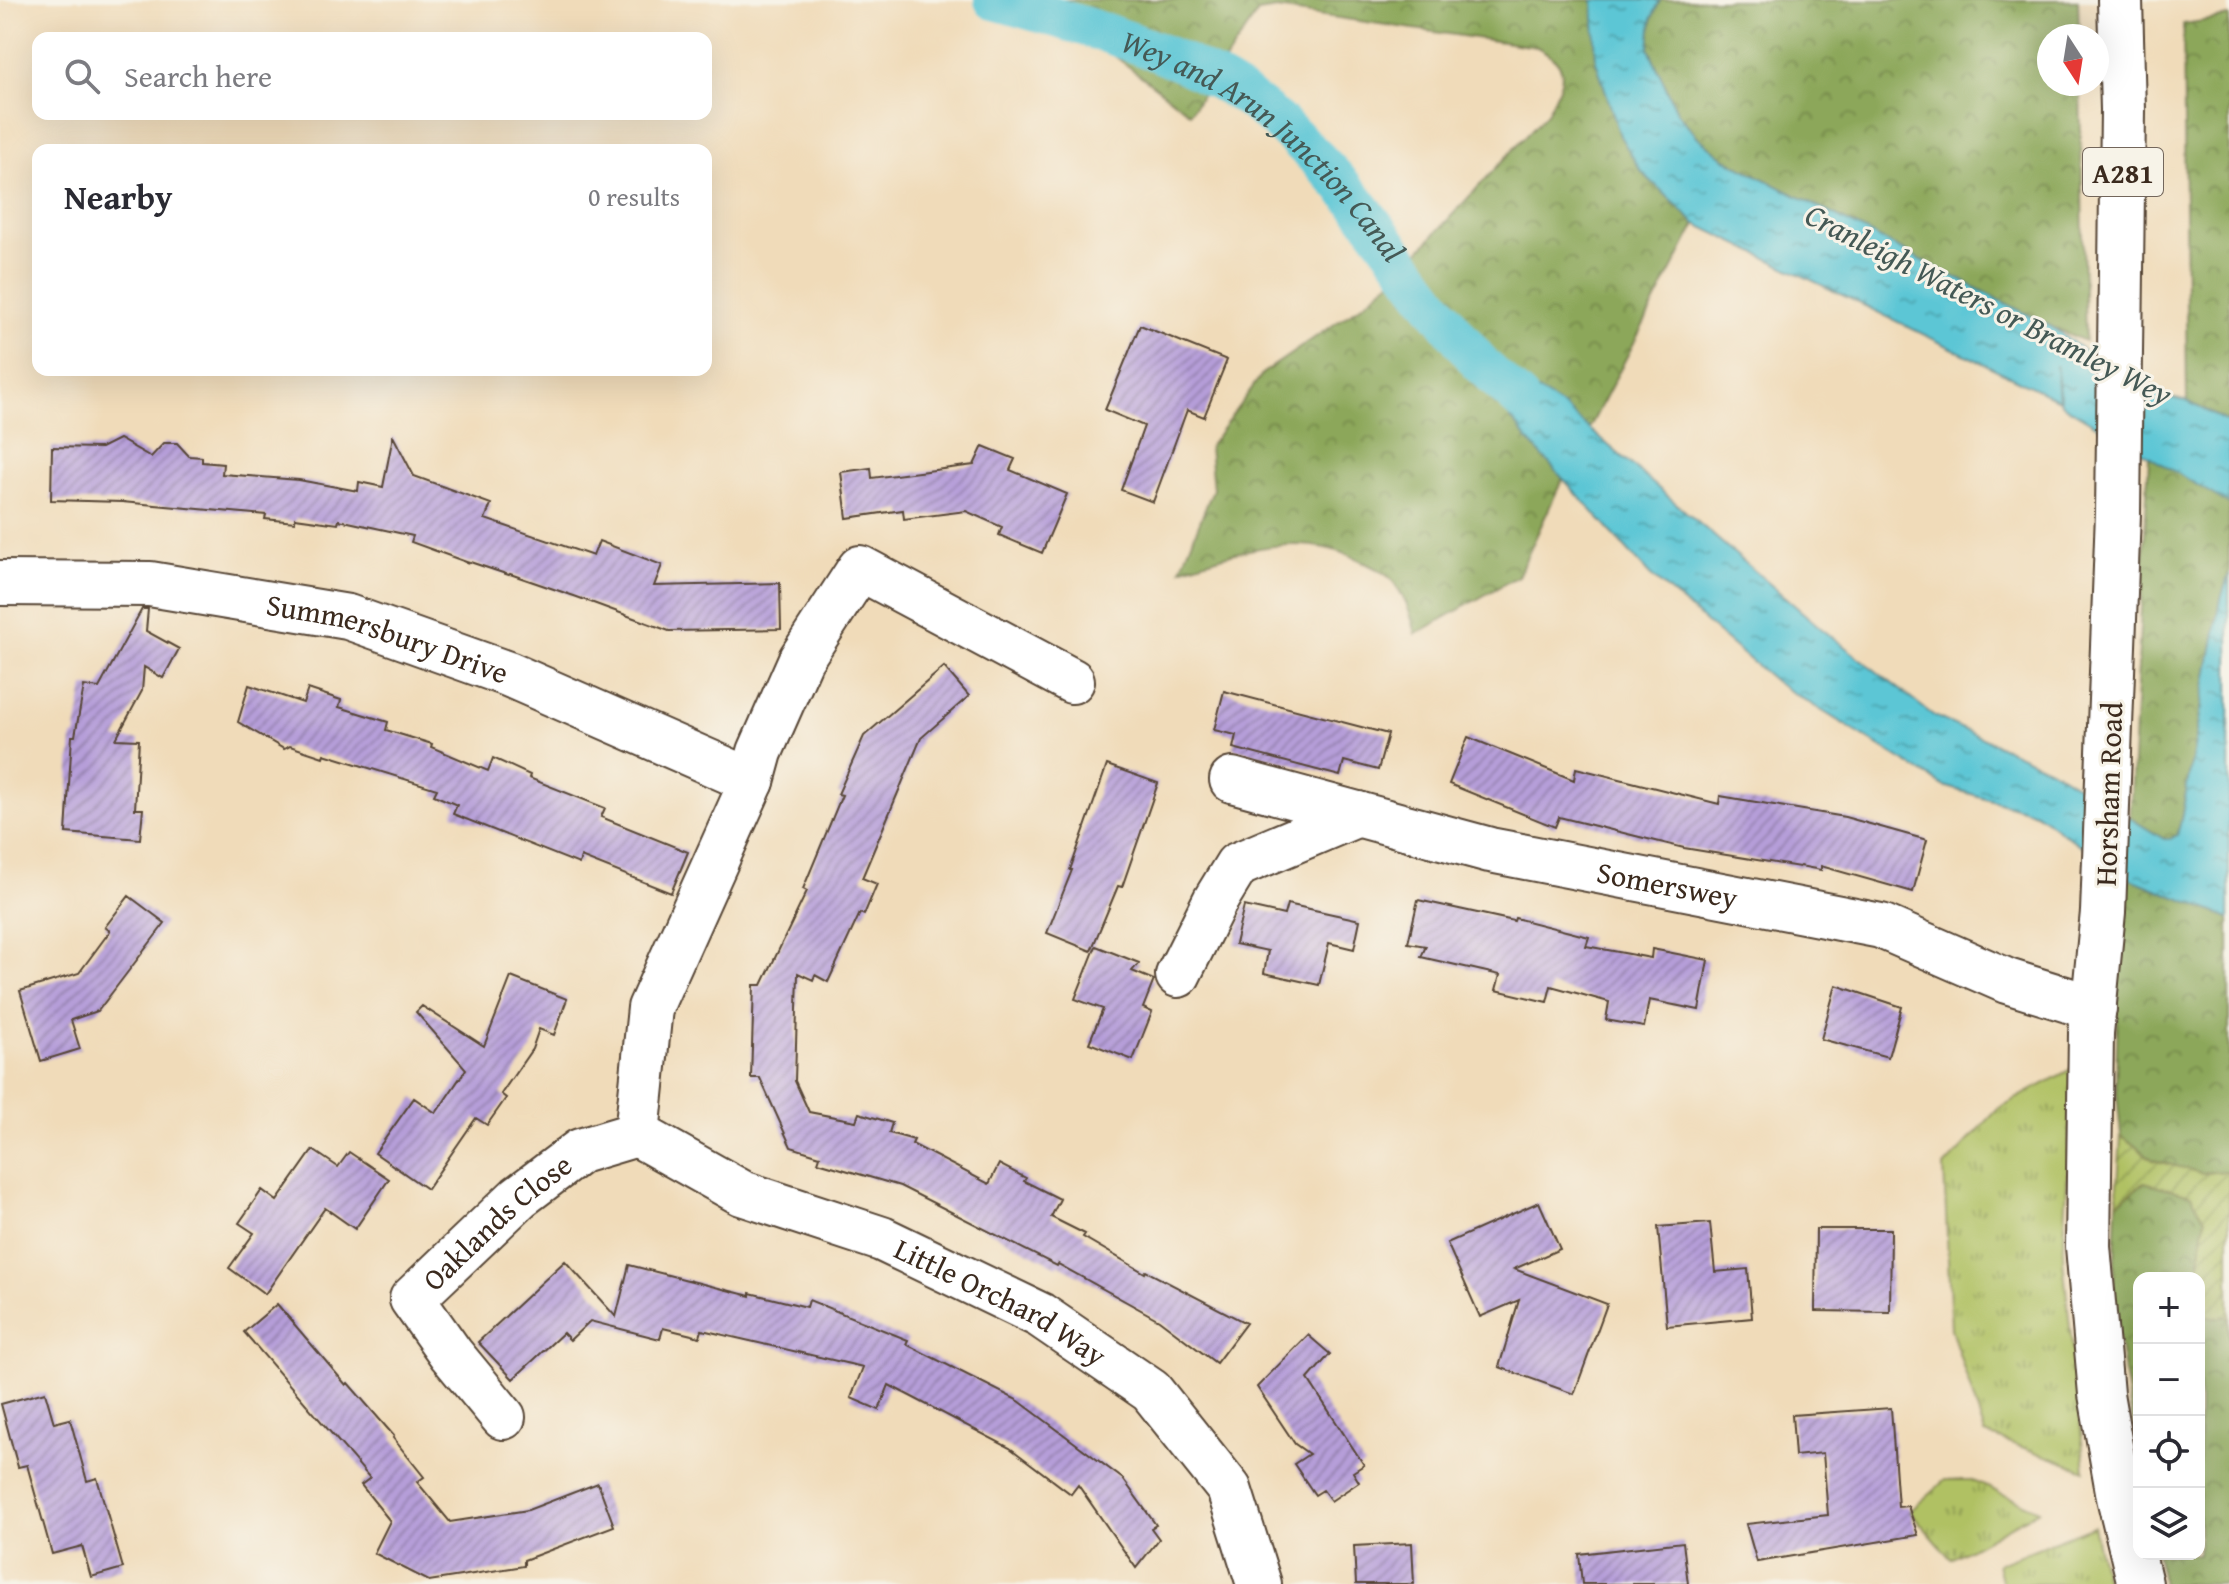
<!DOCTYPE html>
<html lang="en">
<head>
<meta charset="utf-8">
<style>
  body { margin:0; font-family:"Gentium Book Plus",serif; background:#f2f2f3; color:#2b2b33 }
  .controls { position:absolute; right:24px; bottom:24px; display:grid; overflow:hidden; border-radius:16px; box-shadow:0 8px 32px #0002 }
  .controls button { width:72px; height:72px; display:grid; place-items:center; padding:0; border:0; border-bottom:2px solid #e1e1e2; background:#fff; color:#2b2b33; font:40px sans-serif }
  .compass { position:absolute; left:2037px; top:24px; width:72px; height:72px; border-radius:50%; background:#fff; box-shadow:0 8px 32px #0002; rotate:168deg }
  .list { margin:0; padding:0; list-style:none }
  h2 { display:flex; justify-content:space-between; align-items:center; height:104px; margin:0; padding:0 32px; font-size:34px }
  h2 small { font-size:26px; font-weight:400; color:#7c7c81 }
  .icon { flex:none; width:44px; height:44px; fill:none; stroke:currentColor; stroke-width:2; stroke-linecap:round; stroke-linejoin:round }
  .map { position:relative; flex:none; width:2229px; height:1584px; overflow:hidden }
  .search { position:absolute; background:#fff; box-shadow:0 8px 32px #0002; left:32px; top:32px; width:680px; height:88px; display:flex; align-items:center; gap:20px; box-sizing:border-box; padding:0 28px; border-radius:16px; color:#7c7c81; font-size:30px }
  .panel { position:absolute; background:#fff; box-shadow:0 8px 32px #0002; left:32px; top:144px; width:680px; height:232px; border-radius:16px }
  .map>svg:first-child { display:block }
</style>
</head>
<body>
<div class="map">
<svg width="2229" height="1584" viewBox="0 0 2229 1584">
  <defs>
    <pattern id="grass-tufts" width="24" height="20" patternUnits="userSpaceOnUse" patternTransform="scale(2)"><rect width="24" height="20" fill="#b0c164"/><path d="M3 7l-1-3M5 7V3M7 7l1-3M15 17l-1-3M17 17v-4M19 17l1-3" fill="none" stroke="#909d52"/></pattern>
    <pattern id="forest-crowns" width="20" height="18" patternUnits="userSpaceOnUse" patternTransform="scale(2)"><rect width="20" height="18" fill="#8ca75a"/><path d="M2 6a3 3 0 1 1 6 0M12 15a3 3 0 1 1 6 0" fill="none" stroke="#74884a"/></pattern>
    <pattern id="garden-furrows" width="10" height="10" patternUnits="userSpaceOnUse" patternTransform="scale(2)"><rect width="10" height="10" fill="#b0c164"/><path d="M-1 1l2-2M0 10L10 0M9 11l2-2" fill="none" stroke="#909d52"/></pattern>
    <pattern id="water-ripples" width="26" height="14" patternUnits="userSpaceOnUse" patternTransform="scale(2)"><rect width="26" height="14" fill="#5bc6d5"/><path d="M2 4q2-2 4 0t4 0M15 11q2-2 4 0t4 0" fill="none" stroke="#4ca1ac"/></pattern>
    <pattern id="building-hatch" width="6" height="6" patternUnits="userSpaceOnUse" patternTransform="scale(2)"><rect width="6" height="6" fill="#b69ed9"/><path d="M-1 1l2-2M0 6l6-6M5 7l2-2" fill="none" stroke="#9581af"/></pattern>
  </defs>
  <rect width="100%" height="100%" fill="#f7f3e8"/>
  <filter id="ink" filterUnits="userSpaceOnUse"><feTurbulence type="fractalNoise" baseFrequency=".0125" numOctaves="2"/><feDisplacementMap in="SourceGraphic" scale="16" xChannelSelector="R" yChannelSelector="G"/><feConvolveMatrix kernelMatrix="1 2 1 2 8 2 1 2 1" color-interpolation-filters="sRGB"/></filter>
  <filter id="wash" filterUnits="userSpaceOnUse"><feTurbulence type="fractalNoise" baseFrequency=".006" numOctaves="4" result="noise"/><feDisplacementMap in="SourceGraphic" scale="32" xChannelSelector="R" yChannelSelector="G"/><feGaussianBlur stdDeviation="1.8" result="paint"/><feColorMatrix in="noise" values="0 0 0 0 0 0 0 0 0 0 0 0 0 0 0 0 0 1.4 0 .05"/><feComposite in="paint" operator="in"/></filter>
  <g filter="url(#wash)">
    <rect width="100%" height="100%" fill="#f0dbb9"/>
    <path fill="url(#grass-tufts)" stroke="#767641" stroke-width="2" d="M2073,1068L2063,1260L2085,1470L1985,1434L1951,1329L1944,1167L1999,1108Z
      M1945,1480H1971L2039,1510L1951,1559L1910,1511Z
      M2093,1526L2106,1584H2002L1997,1564Z"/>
    <path fill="url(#forest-crowns)" stroke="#64683c" stroke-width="2" d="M1041,0H1593V10L1641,171L1696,224L1589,429C1556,402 1523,378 1482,365L1529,441L1563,478L1518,576L1416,634C1411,615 1405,595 1391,579C1385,572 1373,567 1365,563C1307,529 1240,550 1181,569L1213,489L1209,447L1263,373L1358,308L1391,281L1547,113C1562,81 1575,67 1537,47L1277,9L1258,12L1190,113Z
      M1660,0H2078L2079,36H2049V84H2080L2085,341L2052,327L1725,159L1698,137L1678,114L1649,49L1652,18Z
      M2229,17V423L2187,401L2183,24Z
      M2149,456L2229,504V574L2221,599L2181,820L2177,835L2170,839H2164L2130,818Z
      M2121,875L2229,918V1171L2201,1173L2153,1160L2121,1135L2116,1084Z
      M2145,1182L2191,1195L2205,1219L2197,1278H2139V1458L2113,1307L2117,1203Z
      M2199,1290L2203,1317H2229V1584H2163L2156,1554H2199Z"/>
    <path fill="url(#garden-furrows)" stroke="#767641" stroke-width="2" d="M2121,1135L2153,1160L2201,1173L2229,1171V1317H2203L2199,1278L2197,1276L2205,1219L2191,1195L2145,1182L2117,1203Z"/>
    <path fill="url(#water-ripples)" stroke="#4b787a" stroke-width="2" d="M1593,0H1660L1652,18L1649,49L1678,114L1698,137L1725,159L2052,327L2105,365L2156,393L2169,398L2187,401L2229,423V504L2061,404L2056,364L2059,400L1696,224L1641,171L1620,136L1596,61Z
      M1482,364L1524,382L1564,407L1822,629L1934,716L2050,769L2164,839H2170L2177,835L2181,820L2221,599L2229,574V918L2121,875L2036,813L1944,786L1777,683L1650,575L1529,441L1495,398Z"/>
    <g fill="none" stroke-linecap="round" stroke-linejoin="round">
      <path stroke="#5bc6d5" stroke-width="40" id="s1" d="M994,0C1078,24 1163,46 1238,92C1276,115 1329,168 1358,204C1399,256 1437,312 1480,363C1492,376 1507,388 1520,400"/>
    </g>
    <g id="blocks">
      <path fill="url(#building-hatch)" d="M1140,325L1227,360L1204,417L1187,410L1153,502L1121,490L1144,426L1105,410Z
        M393,436L414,476L491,504L485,519L593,556L599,541L662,565L654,586L780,583L781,629L669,631L577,597L510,574L509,575L470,562L469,563L411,542L413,536L339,520L338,524L295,518V522L265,519L266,515L122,502L51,500L52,447L101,448L119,439L151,457L164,443H177L189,456L202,457V462L223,464L222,474L299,480L358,491L359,482L383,487Z
        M983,446L1015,459L1010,470L1067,494L1042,553L999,535L1002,527L966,511L904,519L903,510L847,518L841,472L871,468L872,478L974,465Z
        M142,609H148L146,631L179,649L163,678L144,667L142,691L116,739L139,740L135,809H143L140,839L66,833L72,736H75L84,686L99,688Z
        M944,667L969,696L921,738L862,878L877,884L864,915L860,913L828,982L815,975L813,980L798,973L795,1081L809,1112L856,1121L859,1113L892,1123L889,1133L914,1140L912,1144L989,1184L999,1164L1026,1178L1024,1181L1060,1199L1051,1217L1085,1234L1083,1237L1145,1273L1146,1271L1246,1323L1216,1363L1159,1320L1058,1264L1057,1266L900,1186L818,1162L820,1156L791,1147L760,1078H751L754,985H762L807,891L803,889L842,795L838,794L864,736Z
        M249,685L303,703L308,689L341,700L339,707L388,722L386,730L432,744L431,747L488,771L493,758L530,775L529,778L605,808L601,817L688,852L671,893L581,857L579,864L453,814L457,805L434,795L437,789L324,754L323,757L290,746L284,749L238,722Z
        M1224,691L1388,734L1378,770L1344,761L1340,776L1233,748L1236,735L1214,730Z
        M1468,737L1574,780L1576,768L1719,804L1720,796L1845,817L1927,840L1913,892L1821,866V870L1800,866L1799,867L1684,848L1559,817L1555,827L1449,784Z
        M1107,765L1158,783L1122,887L1118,886L1091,951L1047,933L1072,870H1070Z
        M129,896L165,923L98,1011L71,1020L80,1049L41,1061L20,991L79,973L110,931L105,927Z
        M1418,900L1514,921L1515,918L1589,937L1586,946L1651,958L1652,949L1708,960L1699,1010L1649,1000L1644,1027L1606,1020L1609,1002L1551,986L1547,1002L1496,990L1500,975L1421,957L1426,946L1408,943Z
        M1287,904L1360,920L1354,949L1329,943L1319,985L1264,973L1268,951L1235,944L1244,906L1284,915Z
        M1096,946L1139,963L1132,971L1154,980L1143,1008L1152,1012L1133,1060L1089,1043L1103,1009L1075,999Z
        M511,977L567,999L554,1035L539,1029L532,1049L501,1094L506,1098L487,1125L476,1118L427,1189L375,1153L414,1098L436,1113L466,1069L416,1012L422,1006L484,1046Z
        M1836,985L1902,1007L1888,1057L1821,1039Z
        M313,1150L338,1167L349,1152L389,1179L355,1229L325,1208L265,1294L229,1268L254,1233L239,1223L262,1190L277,1201Z
        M1539,1202L1560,1249L1514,1269L1607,1304L1574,1394L1499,1367L1519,1300L1480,1317L1447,1243Z
        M1710,1223L1715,1272L1748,1269L1752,1318L1667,1326L1658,1227Z
        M1816,1229H1891L1890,1312L1815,1311Z
        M565,1261L616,1317L629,1265L750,1296V1293L807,1307L809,1300L908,1340L906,1344L1019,1401L1123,1479L1156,1525L1151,1528L1159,1539L1136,1568L1078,1485L1071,1494L1010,1448L889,1385L879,1410L851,1398L863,1367L702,1330L700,1337L663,1328L660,1339L590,1321L570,1340L563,1333L513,1379L478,1342Z
        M277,1304L346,1385L348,1383L394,1436L393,1438L424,1477L417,1482L450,1522L528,1510L598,1483L614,1526L524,1560V1566L429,1581L374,1553L390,1521L361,1485L370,1478L244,1332Z
        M1308,1335L1330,1354L1308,1379L1364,1465L1353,1472L1359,1482L1331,1501L1323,1490L1315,1495L1294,1464L1309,1454L1295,1444L1257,1387Z
        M45,1392L54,1423L70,1419L87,1481L97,1478L123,1568L91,1577L82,1546L52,1554L27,1465L18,1467L1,1404Z
        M1891,1408L1898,1507L1908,1506L1918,1535L1757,1562L1746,1524L1828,1515L1823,1453L1795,1456L1792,1415Z
        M1683,1542L1688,1584H1582L1579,1554Z
        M1412,1543L1414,1584H1356L1354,1546Z"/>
    </g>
  </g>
  <g filter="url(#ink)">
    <use href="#blocks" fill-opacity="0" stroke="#564535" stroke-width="2"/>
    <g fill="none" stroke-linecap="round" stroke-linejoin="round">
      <defs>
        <g id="minor">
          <path id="s2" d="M0,583L150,584L348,617L508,674L752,781L650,1008L637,1134"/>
          <path id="s3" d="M1232,780L1490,850L1881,926L2007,981L2094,1008"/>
          <path d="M752,781L760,752L801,659L860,568L1072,681"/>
          <path d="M1178,975L1215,901L1237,865L1358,814"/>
          <path id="s4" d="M637,1134L742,1193L882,1239L1040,1315L1151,1391L1229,1489L1259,1584"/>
          <path id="s5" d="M503,1417L451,1354L412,1299L519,1197L580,1151L637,1134"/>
        </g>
        <path id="major" d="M2120,0L2123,110L2118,513L2103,912L2091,1033L2088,1246L2101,1394L2119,1497L2140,1584"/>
      </defs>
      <use href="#minor" stroke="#564535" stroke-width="48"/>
      <use href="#major" stroke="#564535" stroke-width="48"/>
      <use href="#minor" stroke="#fff" stroke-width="44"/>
      <use href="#major" stroke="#fff" stroke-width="44"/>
    </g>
  </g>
  <g text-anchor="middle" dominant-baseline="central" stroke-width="6" stroke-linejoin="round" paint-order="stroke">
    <rect fill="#f7f3e8" stroke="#73665b" stroke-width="2" x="2083" y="148" width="80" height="48" rx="6"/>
    <g font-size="28" font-weight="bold" fill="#3b2a1e">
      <text x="2123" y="172">A281</text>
    </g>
    <g font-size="30" fill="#3b2a1e" stroke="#f7f3e8">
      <text stroke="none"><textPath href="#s2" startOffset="394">Summersbury Drive</textPath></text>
      <text transform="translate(2108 794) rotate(-88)">Horsham Road</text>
      <text stroke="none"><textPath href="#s3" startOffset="448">Somerswey</textPath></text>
      <text stroke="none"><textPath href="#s5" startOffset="264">Oaklands Close</textPath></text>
      <text stroke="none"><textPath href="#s4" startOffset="402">Little Orchard Way</textPath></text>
    </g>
    <g font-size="32" font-style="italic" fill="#455955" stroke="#f7f3e8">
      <text stroke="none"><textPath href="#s1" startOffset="314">Wey and Arun Junction Canal</textPath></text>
      <text transform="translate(1989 304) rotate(27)">Cranleigh Waters or Bramley Wey</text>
    </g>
  </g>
</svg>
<div class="controls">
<button>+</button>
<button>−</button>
<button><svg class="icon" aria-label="locate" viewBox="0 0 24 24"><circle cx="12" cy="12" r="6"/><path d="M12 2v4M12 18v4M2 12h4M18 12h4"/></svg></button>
<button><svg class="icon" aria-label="layers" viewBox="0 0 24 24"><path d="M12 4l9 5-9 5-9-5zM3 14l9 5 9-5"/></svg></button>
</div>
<svg class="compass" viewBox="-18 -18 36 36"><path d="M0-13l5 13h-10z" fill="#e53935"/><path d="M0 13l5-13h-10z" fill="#7c7c81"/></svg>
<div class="search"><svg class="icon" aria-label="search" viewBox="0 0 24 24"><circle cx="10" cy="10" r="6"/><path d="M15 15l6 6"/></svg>Search here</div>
<section class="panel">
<h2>Nearby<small>0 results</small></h2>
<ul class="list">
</ul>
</section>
</div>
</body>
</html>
